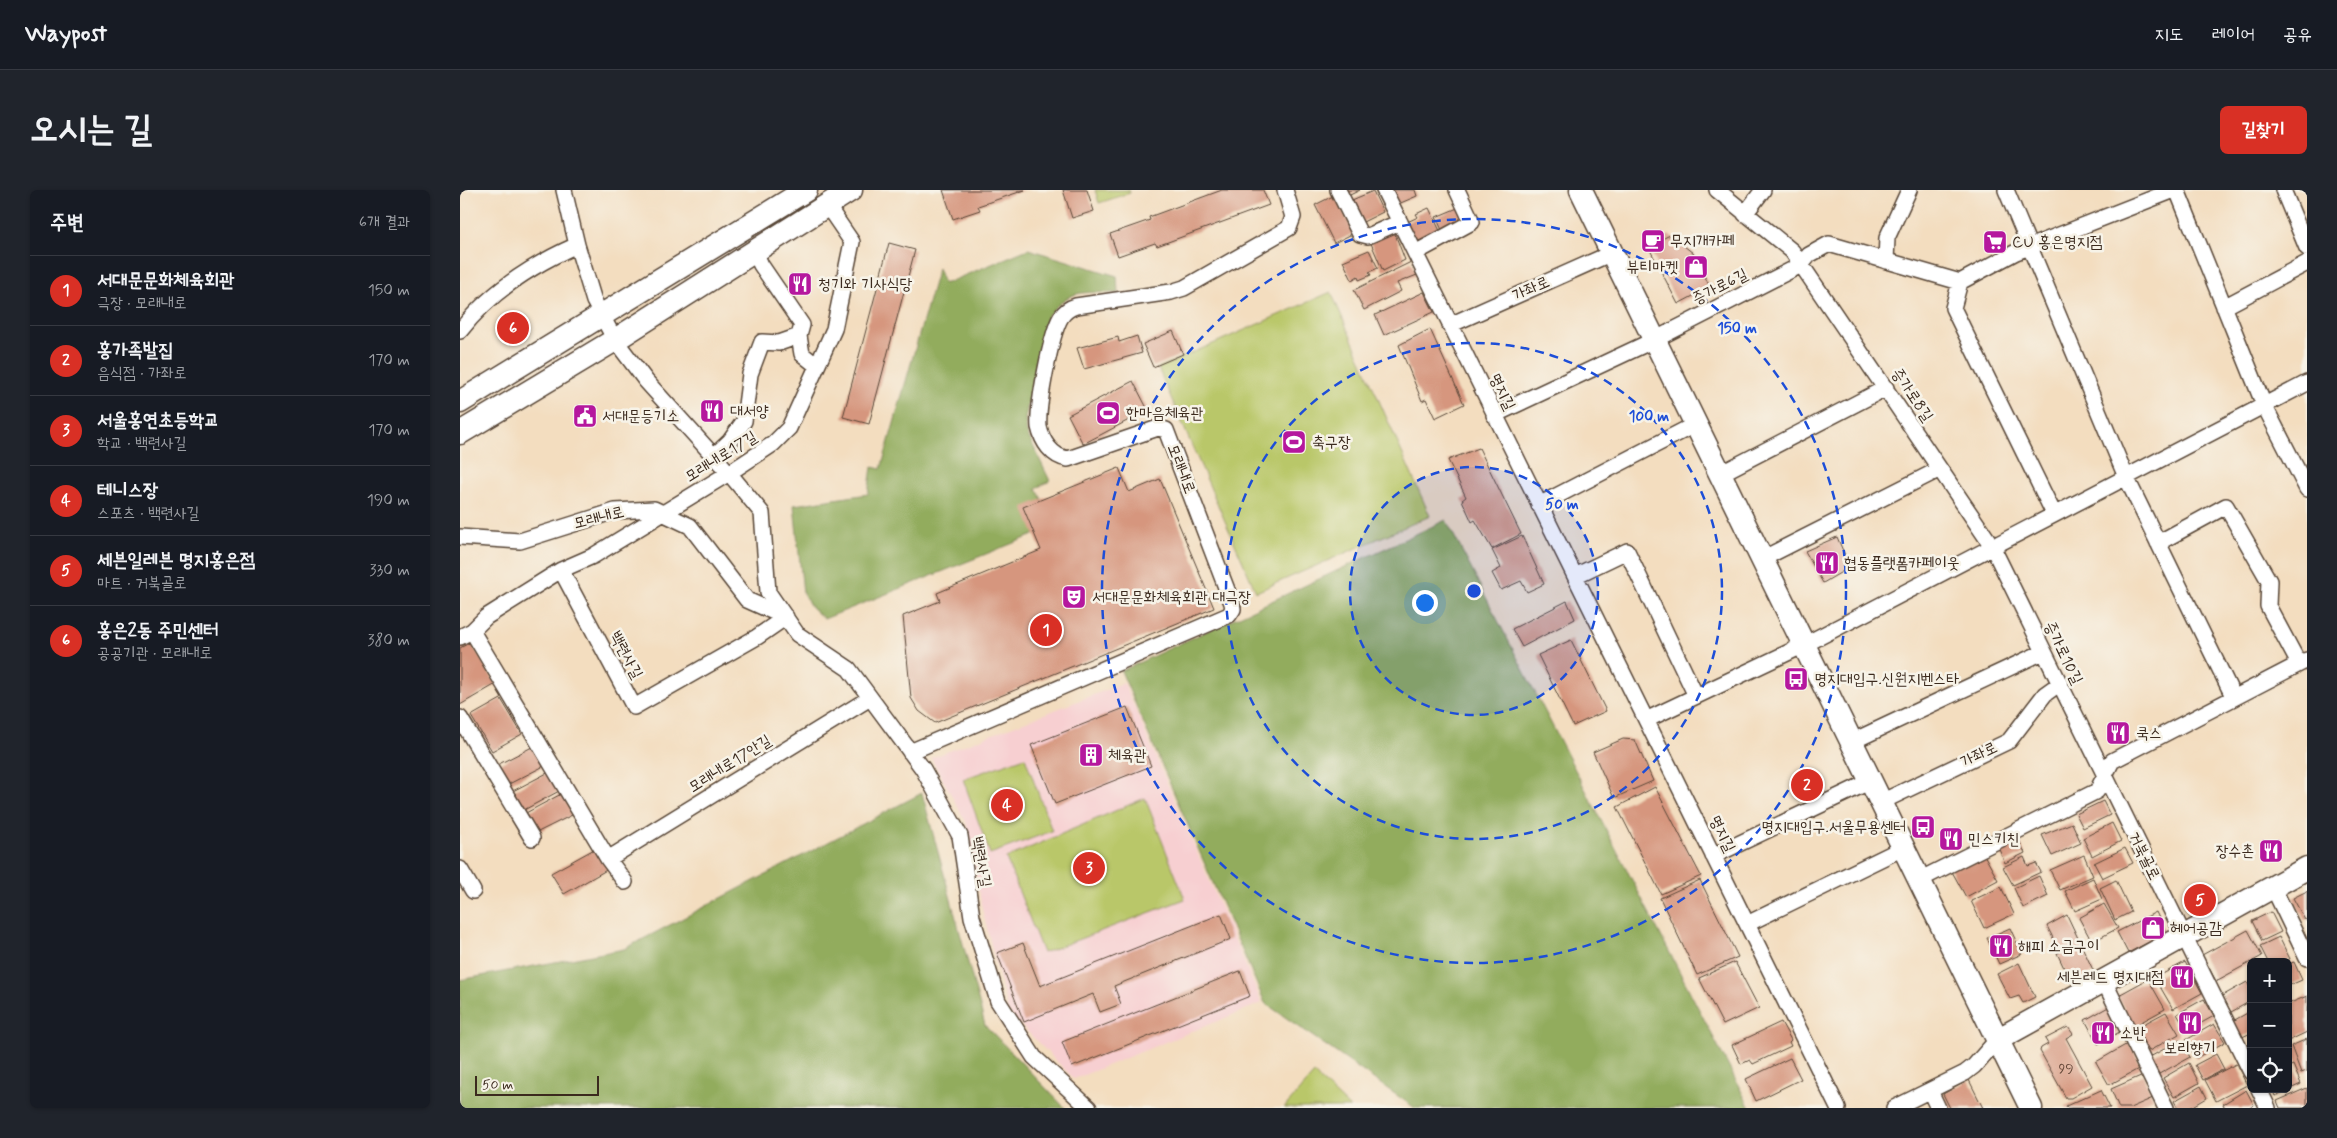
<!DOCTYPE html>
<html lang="ko">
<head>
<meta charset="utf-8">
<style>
  body { margin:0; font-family:Mynerve,"Poor Story",sans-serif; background:#20242c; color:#f1f3f6 }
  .controls { position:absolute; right:15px; bottom:15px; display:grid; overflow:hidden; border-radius:8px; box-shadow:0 1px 4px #0004 }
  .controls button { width:45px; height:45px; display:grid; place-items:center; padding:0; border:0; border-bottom:1px solid #363941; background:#171b24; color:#f1f3f6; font:25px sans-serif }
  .scale { position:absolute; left:15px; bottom:12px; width:124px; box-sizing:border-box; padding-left:5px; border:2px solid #3b2a1e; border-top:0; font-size:14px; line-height:18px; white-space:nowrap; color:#3b2a1e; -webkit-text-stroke:4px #f7f3e8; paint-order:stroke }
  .you { position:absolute; left:964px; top:412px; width:18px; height:18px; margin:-12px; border:4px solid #fff; border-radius:50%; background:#1a73e8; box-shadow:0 0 0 8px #1a73e833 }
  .badge { display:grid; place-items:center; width:32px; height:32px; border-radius:50%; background:#d93025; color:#fff; font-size:16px; font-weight:700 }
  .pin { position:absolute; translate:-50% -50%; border:2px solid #fff; box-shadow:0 1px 5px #0006 }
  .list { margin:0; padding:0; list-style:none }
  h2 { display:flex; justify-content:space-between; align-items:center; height:65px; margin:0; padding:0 20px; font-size:21px }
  h2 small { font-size:16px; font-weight:400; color:#9ea1a6 }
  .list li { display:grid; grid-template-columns:32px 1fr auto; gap:15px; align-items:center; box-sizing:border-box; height:70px; padding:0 20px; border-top:1px solid #363941 }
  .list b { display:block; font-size:19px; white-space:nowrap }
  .list p { margin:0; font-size:16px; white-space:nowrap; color:#9ea1a6 }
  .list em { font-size:16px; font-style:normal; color:#9ea1a6 }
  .icon { flex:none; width:28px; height:28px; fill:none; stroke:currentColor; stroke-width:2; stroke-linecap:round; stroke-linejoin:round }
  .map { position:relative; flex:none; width:1847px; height:918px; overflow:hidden; border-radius:8px }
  header { display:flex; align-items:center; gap:30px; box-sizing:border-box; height:70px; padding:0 25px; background:#171b24; border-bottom:1px solid #363941 }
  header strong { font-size:24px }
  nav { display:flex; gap:28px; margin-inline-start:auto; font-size:18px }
  .intro { display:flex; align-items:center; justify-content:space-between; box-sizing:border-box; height:120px; padding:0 30px }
  h1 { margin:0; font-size:35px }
  .button { padding:12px 22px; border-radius:8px; background:#d93025; color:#fff; font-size:18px; font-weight:700 }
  main { display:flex; gap:30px; padding:0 30px }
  aside { flex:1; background:#171b24; border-radius:8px; box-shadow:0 1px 4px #0004 }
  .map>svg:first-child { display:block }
</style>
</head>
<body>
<header>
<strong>Waypost</strong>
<nav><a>지도</a><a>레이어</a><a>공유</a></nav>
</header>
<div class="intro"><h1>오시는 길</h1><a class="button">길찾기</a></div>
<main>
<aside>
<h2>주변<small>6개 결과</small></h2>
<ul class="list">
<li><span class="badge">1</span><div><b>서대문문화체육회관</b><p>극장 · 모래내로</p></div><em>150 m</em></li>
<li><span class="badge">2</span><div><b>홍가족발집</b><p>음식점 · 가좌로</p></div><em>170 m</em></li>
<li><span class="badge">3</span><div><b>서울홍연초등학교</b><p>학교 · 백련사길</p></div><em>170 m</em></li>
<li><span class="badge">4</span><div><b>테니스장</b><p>스포츠 · 백련사길</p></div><em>190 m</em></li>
<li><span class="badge">5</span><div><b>세븐일레븐 명지홍은점</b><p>마트 · 거북골로</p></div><em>330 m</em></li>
<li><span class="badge">6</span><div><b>홍은2동 주민센터</b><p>공공기관 · 모래내로</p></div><em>380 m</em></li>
</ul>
</aside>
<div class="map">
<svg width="1847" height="918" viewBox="0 0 1847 918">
  <rect width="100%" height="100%" fill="#f7f3e8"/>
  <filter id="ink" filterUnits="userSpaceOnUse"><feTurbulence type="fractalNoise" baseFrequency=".02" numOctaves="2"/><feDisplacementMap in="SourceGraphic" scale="10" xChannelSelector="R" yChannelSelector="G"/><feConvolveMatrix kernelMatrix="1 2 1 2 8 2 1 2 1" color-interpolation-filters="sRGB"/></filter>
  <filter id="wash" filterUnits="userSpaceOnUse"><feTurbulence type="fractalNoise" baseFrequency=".0096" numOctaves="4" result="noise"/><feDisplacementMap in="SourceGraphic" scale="20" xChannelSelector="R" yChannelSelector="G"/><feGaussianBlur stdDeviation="1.12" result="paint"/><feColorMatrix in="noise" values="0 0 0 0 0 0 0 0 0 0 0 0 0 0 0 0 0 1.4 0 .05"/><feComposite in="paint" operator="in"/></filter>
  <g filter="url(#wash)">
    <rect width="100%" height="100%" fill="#f3ddbf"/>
    <path fill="#f7cfd1" d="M664,493L802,813L614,889L548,822L523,723L506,632L471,568Z"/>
    <path fill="#b9c769" stroke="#7a7844" d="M635,0H669L670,3L639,13Z
      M871,102L970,326L796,402L698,178Z
      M565,567L592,641L530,664L503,589Z
      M685,608L725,709L583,763L546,668Z
      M854,884L890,918H824Z"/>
    <path fill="#92ac5d" stroke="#666b3e" d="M568,59L657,86L658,103C620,103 612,97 586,128L565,229L567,243L590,291L576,298L596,336L364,429L351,417L343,403L334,315L408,304L412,277L421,279L478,78L484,94Z
      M986,330L1290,918H955L805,813L661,481Z
      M462,603L525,835L605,918H0V790L164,759Z"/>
    <g id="blocks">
      <path fill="#d6967e" d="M483,0H565L518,16L520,20L493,29Z
        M603,0H627L634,21L612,28Z
        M762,0H803L809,15L697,56L695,53L658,66L650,44L690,30L689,27Z
        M887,0H900L890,5Z
        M930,0H955L957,6L936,15Z
        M913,1L923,22L903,32L892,10Z
        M875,5L894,43L874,53L855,15Z
        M1000,17L1006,29L982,40L976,27Z
        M969,18L980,41L953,54L943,34L958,27L956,24Z
        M930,42L935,44L945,70L923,81L910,51Z
        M1210,45L1233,63L1250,97L1218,114L1188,56Z
        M429,53L455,60L409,234L383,227Z
        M909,60L918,78L909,82L911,85L899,90L898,86L892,90L883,71Z
        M951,72L957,85L937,93L941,101L904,120L894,100Z
        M964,102L974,122L924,145L915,125Z
        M970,139L1004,214L975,228L966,209L962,211L939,155Z
        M713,141L723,164L693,177L683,154Z
        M677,146L682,163L624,179L617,158L658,147L659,152Z
        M673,191L688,220L623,254L608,225Z
        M1019,258L1061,344L1032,359L1015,330L1012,332L1002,310L1006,307L988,270Z
        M659,278L669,302L700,289L754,418L475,533L459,521L451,508L443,426L480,411L477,403L581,360L563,317Z
        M1062,346L1084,394L1067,402L1061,391L1041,400L1032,383L1041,378L1032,360Z
        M1377,347L1390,377L1363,393L1345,361Z
        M1107,411L1115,429L1062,457L1052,439Z
        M1111,450L1146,521L1113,536L1078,465Z
        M11,452L36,494L0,515V458Z
        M41,509L62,544L32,561L11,526Z
        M667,517L691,576L595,614L571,555Z
        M1163,549L1175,550L1193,591L1154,608L1133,562Z
        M76,555L86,575L47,595L37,575Z
        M91,581L101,600L62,621L51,602Z
        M1195,597L1241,686L1201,704L1157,617Z
        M103,603L114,624L74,644L64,624Z
        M1643,611L1650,625L1623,638L1616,624Z
        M1612,633L1621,653L1592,666L1582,645Z
        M1652,633L1661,651L1632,666L1623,648Z
        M1557,646L1565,663L1545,673L1537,655Z
        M138,657L150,678L104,704L91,683Z
        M1665,658L1673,673L1642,688L1634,673Z
        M1522,661L1538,690L1506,707L1490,678Z
        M1624,665L1633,686L1600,700L1590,680Z
        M1564,667L1568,676L1576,673L1581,682L1553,695L1543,677Z
        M1579,686L1588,706L1563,718L1554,698Z
        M1633,688L1642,709L1615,721L1605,701Z
        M1240,690L1278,767L1237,785L1200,708Z
        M1656,690L1671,722L1655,730L1640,698Z
        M1541,697L1554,724L1524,738L1511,711Z
        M1847,701V729L1845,730L1833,708Z
        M1644,714L1658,738L1632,752L1619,728Z
        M1696,722L1706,743L1668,763L1657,742Z
        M1811,722L1821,742L1802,751L1792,731Z
        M761,724L771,749L654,796L661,814L640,822L633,804L564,832L537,763L563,753L580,796Z
        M1607,725L1634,782L1611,793L1597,763L1600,762L1587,736Z
        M1550,738L1562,764L1539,774L1527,748Z
        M1788,740L1802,766L1756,791L1742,765Z
        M1819,747L1830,769L1824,772H1808L1800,756Z
        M1275,772L1299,818L1263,835L1239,788Z
        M1725,772L1742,803L1713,819L1695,788Z
        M1834,772L1842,790L1828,796V774Z
        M1559,773L1575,807L1563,813L1559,806L1550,809L1537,784Z
        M780,781L790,806L612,877L602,852Z
        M1688,789L1705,819L1674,836L1657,806Z
        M1787,792L1791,799V811L1771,822L1762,806Z
        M1847,806V842L1828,851V814Z
        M1744,809L1754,826L1727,841L1717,824Z
        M1652,815L1665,839L1638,854L1625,830Z
        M1791,821V843L1780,848L1771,832Z
        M1706,822L1719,844L1689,861L1676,838Z
        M1321,832L1331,850L1329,852L1331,856L1293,874L1290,870L1281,874L1272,855Z
        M1754,834L1765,852L1736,868L1726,850Z
        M1608,837L1613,844L1606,848L1632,896L1611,908H1606L1580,861L1581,858L1588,854L1585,849Z
        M1847,849V881L1841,883L1831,856Z
        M1720,850L1730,867L1699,884L1690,867Z
        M1669,853L1682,877L1649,895L1636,872Z
        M1756,864L1764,879L1743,890L1735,875Z
        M1330,868L1341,889L1296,911L1286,889Z
        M1729,873L1739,893L1714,907L1703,888Z
        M1776,874L1787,895L1756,911L1745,890Z
        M1833,875L1841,894L1815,906L1812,899H1828V877Z
        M1683,885L1693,908L1670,918H1659L1651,899Z
        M1509,890L1523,918H1490L1483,904Z
        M1741,896L1747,908L1730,918H1718L1714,911Z
        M1847,898V918H1820L1817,911Z
        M1641,900L1650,918H1607L1606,916Z
        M1786,900L1794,915L1790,918H1765L1763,914Z"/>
    </g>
  </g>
  <g filter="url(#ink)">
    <use href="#blocks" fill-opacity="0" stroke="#574536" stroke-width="1"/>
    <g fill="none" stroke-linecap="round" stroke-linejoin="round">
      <defs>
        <path id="street" d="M104,0L117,55L134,111L155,150L186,191L269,283L302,323L308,402L337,444L389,479L463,579L500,646L512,727L538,811L574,867L629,918
          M878,0L900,44L908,46L940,32
          M924,0L1378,918
          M1257,0L1332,61L1532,356L1791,882
          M1546,0L1666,287L1774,508
          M1717,0L1804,215L1847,299
          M1823,0L1847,58
          M1285,24L1303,0
          M295,62L301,75L342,135L339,146L342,164L357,176
          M955,63L1012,32L997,0
          M1426,71L1427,48L1449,0
          M1500,92L1493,118L1594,324
          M1764,117L1847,73
          M990,135L1152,63
          M0,141C30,102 72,75 117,55
          M1034,225L1194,150L1341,75L1349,65L1369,54L1500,92L1556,62L1714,0
          M254,266L270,251L284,231L290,184L302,152L319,153L339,146
          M1260,284L1426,198
          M1079,315L1236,234
          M0,347L60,351L155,321L194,319L230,336L287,410L325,427
          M1698,353L1766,316L1809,391L1808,416L1839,474
          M1302,369L1480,279
          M101,380L174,517L297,447L326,427
          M1115,386L1167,361L1236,506
          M12,441L148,669L165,692
          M0,447L12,441L26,427L101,380L133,366L269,283L313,254L329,238L374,139L392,52L366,14
          M0,528L72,648
          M1186,530L1344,455L1847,193
          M1391,552L1583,462
          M450,562L769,425L773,419L772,413L706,240L698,238L608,269C592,267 582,251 579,237C577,218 591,143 601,127C605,121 609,118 616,116L711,102L724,98L829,38L833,27L825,0
          M1421,612L1549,551L1585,504L1599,494
          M1253,666L1411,591
          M148,669L410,508
          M0,679L13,701
          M1459,690L1637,601L1652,571L1847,470
          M1813,697L1847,768
          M1287,734L1443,658
          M1644,791L1706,918
          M1799,899L1808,918
          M1470,901L1478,918
          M1434,918L1505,883L1514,876L1537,850"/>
        <path id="secondary" d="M1121,0L1571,918
          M0,212L346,0
          M0,243L155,150L391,0
          M1537,850L1847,678"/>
      </defs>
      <use href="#street" stroke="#574536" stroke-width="18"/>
      <use href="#secondary" stroke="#574536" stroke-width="25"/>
      <use href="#street" stroke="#fff" stroke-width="15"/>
      <use href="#secondary" stroke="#fff" stroke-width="22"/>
    </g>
  </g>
  <circle cx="1014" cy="401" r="124" fill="#1d4ed8" fill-opacity=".12"/>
  <g fill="none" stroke="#1d4ed8" stroke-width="2.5" stroke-dasharray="9 6">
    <circle cx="1014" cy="401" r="124"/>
    <circle cx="1014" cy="401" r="248"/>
    <circle cx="1014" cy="401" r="372"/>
  </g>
  <defs>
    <symbol id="cafe-square" viewBox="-11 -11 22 22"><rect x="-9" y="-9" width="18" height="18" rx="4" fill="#b5179e" stroke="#f7f3e8"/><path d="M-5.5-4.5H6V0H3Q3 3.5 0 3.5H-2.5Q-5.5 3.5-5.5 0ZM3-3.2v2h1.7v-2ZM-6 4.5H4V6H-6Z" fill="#fff"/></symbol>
    <symbol id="supermarket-square" viewBox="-11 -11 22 22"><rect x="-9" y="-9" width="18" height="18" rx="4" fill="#b5179e" stroke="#f7f3e8"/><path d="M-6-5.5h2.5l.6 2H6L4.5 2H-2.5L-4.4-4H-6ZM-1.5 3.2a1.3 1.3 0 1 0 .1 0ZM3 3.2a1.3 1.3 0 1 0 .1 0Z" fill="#fff"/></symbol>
    <symbol id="shop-square" viewBox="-11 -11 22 22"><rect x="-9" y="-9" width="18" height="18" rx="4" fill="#b5179e" stroke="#f7f3e8"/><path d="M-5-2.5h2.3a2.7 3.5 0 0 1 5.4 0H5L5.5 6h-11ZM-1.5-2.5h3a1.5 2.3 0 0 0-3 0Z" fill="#fff"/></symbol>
    <symbol id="restaurant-square" viewBox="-11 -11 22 22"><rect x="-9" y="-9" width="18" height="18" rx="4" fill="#b5179e" stroke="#f7f3e8"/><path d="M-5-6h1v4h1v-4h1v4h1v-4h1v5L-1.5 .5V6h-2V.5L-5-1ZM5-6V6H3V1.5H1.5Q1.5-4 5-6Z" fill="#fff"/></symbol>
    <symbol id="stadium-square" viewBox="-11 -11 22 22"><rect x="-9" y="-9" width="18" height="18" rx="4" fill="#b5179e" stroke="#f7f3e8"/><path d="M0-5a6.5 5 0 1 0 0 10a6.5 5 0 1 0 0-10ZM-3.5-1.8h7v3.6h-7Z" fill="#fff"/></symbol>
    <symbol id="civic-square" viewBox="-11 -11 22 22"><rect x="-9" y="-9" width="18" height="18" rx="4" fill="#b5179e" stroke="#f7f3e8"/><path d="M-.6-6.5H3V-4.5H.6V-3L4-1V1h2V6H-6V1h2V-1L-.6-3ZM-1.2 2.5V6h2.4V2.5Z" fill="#fff"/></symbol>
    <symbol id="theatre-square" viewBox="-11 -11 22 22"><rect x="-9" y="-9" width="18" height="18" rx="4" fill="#b5179e" stroke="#f7f3e8"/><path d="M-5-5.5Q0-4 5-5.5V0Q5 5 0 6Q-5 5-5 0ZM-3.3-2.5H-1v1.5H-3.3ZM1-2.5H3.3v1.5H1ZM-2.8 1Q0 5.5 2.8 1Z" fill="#fff"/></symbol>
    <symbol id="bus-square" viewBox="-11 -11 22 22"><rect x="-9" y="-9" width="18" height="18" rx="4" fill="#b5179e" stroke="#f7f3e8"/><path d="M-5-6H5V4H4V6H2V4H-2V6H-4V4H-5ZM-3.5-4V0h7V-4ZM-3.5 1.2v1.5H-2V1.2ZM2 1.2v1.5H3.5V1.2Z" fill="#fff"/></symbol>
    <symbol id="building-square" viewBox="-11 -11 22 22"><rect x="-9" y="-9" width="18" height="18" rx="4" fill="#b5179e" stroke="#f7f3e8"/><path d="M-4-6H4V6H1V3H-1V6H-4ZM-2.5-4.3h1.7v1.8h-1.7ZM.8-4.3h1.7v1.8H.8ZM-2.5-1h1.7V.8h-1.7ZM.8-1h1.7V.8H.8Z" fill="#fff"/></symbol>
  </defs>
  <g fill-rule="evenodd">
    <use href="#cafe-square" x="1179" y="37" width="28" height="28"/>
    <use href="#supermarket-square" x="1521" y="38" width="28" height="28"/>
    <use href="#shop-square" x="1222" y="63" width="28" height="28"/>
    <use href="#restaurant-square" x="326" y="80" width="28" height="28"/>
    <use href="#restaurant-square" x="238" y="207" width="28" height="28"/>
    <use href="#stadium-square" x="634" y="209" width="28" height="28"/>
    <use href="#civic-square" x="111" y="212" width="28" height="28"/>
    <use href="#stadium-square" x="820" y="238" width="28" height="28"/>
    <use href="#restaurant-square" x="1353" y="359" width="28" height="28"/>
    <use href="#theatre-square" x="600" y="393" width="28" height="28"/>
    <use href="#bus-square" x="1322" y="475" width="28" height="28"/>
    <use href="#restaurant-square" x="1644" y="529" width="28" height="28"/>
    <use href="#building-square" x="617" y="551" width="28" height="28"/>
    <use href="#bus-square" x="1449" y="623" width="28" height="28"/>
    <use href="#restaurant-square" x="1477" y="635" width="28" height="28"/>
    <use href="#restaurant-square" x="1797" y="647" width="28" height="28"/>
    <use href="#shop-square" x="1679" y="724" width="28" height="28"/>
    <use href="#restaurant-square" x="1527" y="742" width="28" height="28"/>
    <use href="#restaurant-square" x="1708" y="773" width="28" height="28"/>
    <use href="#restaurant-square" x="1716" y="819" width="28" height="28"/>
    <use href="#restaurant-square" x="1629" y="829" width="28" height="28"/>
  </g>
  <g text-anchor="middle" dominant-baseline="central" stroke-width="5" stroke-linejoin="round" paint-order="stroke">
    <g font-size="14" fill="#624536">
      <text x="1606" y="879">99</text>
    </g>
    <g font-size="16" fill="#3b2a1e" stroke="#f7f3e8" text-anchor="start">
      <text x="1210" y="51">무지개카페</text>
      <text x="1552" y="52">CU 홍은명지점</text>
      <text x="1218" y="77" text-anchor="end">뷰티마켓</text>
      <text x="358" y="94">청기와 기사식당</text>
      <text x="270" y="221">대서양</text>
      <text x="666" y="223">한마음체육관</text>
      <text x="142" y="226">서대문등기소</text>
      <text x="852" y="252">축구장</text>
      <text x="1384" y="373">협동플랫폼카페이웃</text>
      <text x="632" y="407">서대문문화체육회관 대극장</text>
      <text x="1354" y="489">명지대입구.신원지벤스타</text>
      <text x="1676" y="543">쿡스</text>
      <text x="648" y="565">체육관</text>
      <text x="1446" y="637" text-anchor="end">명지대입구.서울무용센터</text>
      <text x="1508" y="649">민스키친</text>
      <text x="1794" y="661" text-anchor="end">장수촌</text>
      <text x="1710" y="738">헤어공감</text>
      <text x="1558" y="756">해피 소금구이</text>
      <text x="1704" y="787" text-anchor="end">세븐레드 명지대점</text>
      <text x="1660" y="843">소반</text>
      <text x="1730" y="858" text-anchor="middle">보리향기</text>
    </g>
    <g font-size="16" fill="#3b2a1e" stroke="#f7f3e8">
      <text transform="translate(1260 97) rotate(-27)">증가로6길</text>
      <text transform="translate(1071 99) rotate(-24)">가좌로</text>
      <text transform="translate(1042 202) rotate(64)">명지길</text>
      <text transform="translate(1452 205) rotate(56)">증가로8길</text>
      <text transform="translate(261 267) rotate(-32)">모래내로17길</text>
      <text transform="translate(721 279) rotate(69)">모래내로</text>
      <text transform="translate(139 328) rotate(-14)">모래내로</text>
      <text transform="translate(1603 463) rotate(64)">증가로10길</text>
      <text transform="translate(166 465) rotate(62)">백련사길</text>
      <text transform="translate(1519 565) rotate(-26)">가좌로</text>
      <text transform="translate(270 574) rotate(-32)">모래내로17안길</text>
      <text transform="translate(1262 644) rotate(64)">명지길</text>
      <text transform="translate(1684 666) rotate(64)">거북골로</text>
      <text transform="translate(521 672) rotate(80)">백련사길</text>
    </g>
  </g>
  <circle cx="1014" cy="401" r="8" fill="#1d4ed8" stroke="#f7f3e8" stroke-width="2.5"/>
  <g font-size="15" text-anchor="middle" font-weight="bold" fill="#1d4ed8" stroke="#f7f3e8" stroke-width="5" stroke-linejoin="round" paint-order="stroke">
    <text x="1277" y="143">150 m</text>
    <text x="1189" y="231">100 m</text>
    <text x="1102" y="319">50 m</text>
  </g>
</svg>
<div class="controls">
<button>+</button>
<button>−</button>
<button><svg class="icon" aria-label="locate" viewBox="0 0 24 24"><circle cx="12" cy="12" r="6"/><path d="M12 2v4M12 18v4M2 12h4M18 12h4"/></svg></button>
</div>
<div class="scale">50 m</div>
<div class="you"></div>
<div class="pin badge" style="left:586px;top:440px">1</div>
<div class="pin badge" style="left:1347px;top:595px">2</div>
<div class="pin badge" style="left:629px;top:678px">3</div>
<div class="pin badge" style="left:547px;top:615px">4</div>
<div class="pin badge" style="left:1740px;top:710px">5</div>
<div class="pin badge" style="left:53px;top:138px">6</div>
</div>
</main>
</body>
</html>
